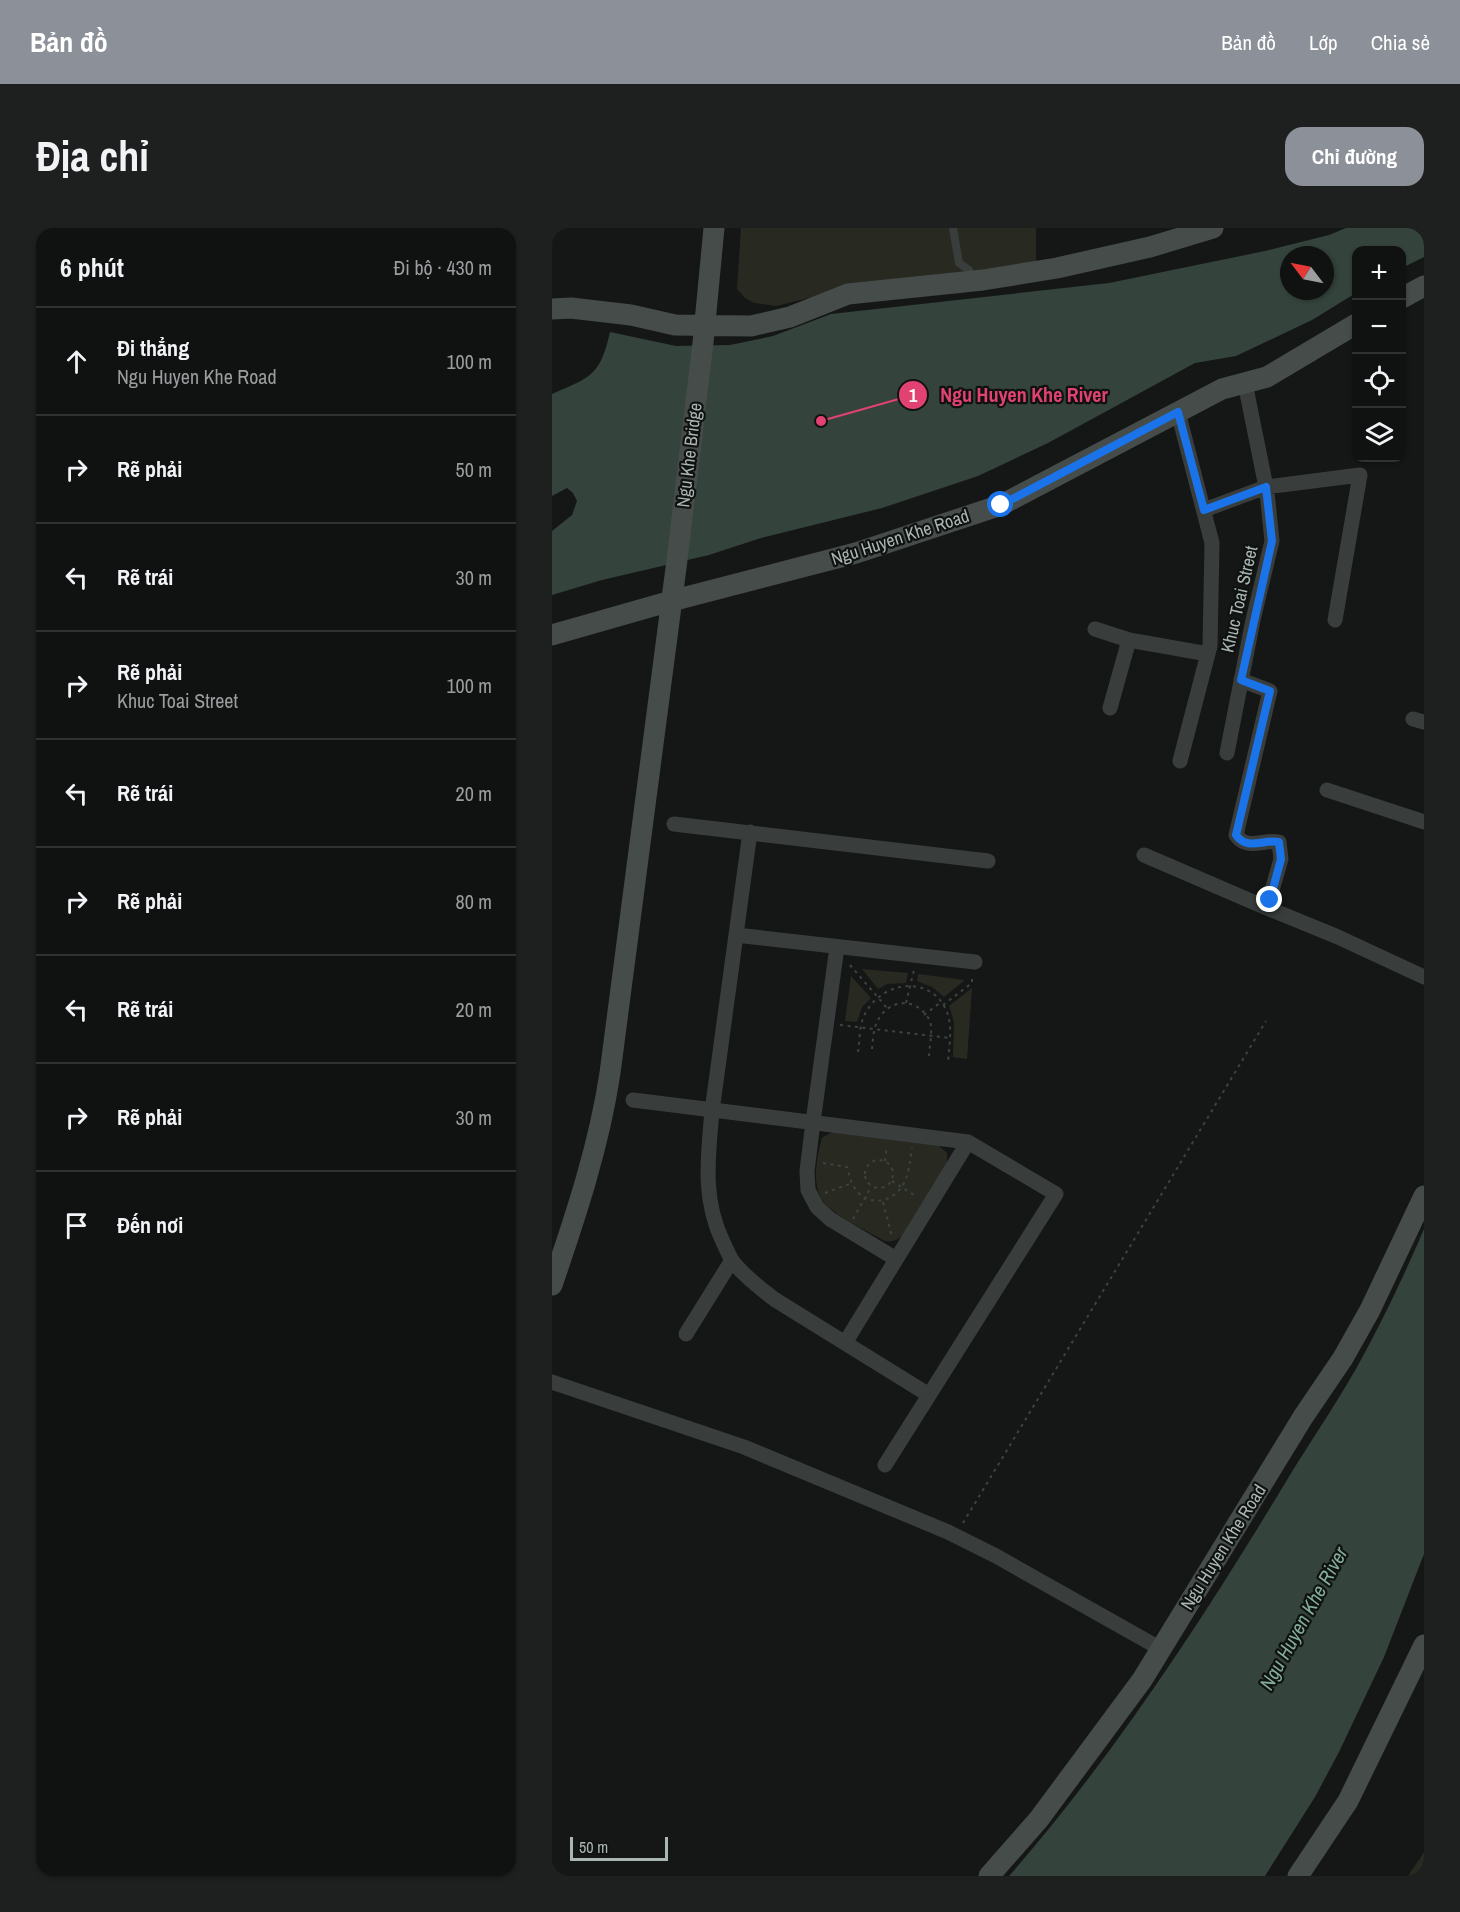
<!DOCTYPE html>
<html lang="vi">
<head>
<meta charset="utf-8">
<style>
  body { margin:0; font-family:"Archivo Narrow",sans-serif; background:#1e1f1f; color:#f1f3f6 }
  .controls { position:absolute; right:18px; top:18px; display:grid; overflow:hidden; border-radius:12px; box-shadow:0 2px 4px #0004 }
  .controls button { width:54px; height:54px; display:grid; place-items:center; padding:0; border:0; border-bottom:2px solid #303131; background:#101111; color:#f1f3f6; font:30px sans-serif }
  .compass { position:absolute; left:728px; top:18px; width:54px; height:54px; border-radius:50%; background:#101111; box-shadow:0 2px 4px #0004; rotate:302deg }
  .scale { position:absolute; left:18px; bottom:15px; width:98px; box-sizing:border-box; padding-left:6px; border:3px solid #a9b6b2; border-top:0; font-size:16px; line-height:21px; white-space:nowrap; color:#a9b6b2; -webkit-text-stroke:4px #101212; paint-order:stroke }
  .stop { position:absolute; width:18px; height:18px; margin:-14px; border:4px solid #1a73e8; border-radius:50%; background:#fff }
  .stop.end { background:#1a73e8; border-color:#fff; box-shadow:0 2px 6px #0008 }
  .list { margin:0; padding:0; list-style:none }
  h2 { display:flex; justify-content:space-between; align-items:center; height:78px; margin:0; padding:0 24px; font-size:26px }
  h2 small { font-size:20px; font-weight:400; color:#9c9d9f }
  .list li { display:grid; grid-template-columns:39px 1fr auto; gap:18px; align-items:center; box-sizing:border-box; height:108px; padding:0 24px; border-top:2px solid #303131 }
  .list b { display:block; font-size:22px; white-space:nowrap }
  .list p { margin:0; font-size:20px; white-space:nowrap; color:#9c9d9f }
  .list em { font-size:20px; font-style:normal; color:#9c9d9f }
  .icon { flex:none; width:33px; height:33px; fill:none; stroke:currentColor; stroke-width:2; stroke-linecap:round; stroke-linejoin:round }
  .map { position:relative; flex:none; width:872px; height:1648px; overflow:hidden; border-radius:18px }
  header { display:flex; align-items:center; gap:36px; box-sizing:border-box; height:84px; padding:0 30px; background:#8c9099; color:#fff }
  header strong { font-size:28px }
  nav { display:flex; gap:33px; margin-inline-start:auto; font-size:21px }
  .intro { display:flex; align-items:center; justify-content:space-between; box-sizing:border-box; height:144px; padding:0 36px }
  h1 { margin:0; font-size:42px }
  .button { padding:15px 27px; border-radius:18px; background:#8c9099; color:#fff; font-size:21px; font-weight:700 }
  main { display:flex; gap:36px; padding:0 36px }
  aside { flex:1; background:#101111; border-radius:18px; box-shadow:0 2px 4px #0004 }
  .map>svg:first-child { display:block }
</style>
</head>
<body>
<header>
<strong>Bản đồ</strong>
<nav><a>Bản đồ</a><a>Lớp</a><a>Chia sẻ</a></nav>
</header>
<div class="intro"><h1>Địa chỉ</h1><a class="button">Chỉ đường</a></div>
<main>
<aside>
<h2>6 phút<small>Đi bộ · 430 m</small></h2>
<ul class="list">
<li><svg class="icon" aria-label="ahead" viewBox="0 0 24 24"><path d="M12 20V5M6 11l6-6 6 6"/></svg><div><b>Đi thẳng</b><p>Ngu Huyen Khe Road</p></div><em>100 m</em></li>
<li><svg class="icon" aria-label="right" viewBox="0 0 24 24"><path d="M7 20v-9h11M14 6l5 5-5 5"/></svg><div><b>Rẽ phải</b></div><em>50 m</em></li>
<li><svg class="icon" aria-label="left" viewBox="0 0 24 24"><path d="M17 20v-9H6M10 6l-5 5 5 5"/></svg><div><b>Rẽ trái</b></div><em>30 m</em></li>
<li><svg class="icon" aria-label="right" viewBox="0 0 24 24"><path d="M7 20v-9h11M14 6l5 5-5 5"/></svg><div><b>Rẽ phải</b><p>Khuc Toai Street</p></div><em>100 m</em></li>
<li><svg class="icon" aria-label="left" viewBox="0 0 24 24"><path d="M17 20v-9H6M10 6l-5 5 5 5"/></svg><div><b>Rẽ trái</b></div><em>20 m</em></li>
<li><svg class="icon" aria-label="right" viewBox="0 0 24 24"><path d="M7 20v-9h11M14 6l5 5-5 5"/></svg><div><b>Rẽ phải</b></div><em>80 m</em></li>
<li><svg class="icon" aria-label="left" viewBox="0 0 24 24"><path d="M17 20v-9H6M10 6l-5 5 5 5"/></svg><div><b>Rẽ trái</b></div><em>20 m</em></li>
<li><svg class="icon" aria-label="right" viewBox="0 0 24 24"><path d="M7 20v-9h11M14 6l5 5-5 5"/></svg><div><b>Rẽ phải</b></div><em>30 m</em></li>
<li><svg class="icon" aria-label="arrive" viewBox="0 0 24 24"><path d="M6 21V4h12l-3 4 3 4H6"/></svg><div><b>Đến nơi</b></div></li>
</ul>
</aside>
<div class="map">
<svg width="872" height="1648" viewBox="0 0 872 1648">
  <rect width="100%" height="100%" fill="#151717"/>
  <path fill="#282a22" d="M189,0H484V35L297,60L224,78L202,75L193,70L185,61Z
    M310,741L356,745L354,755L335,756L326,761Z
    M366,746L413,752L392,769L380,759L365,753Z
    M299,748L319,770L310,779L305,794L293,793Z
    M420,760L415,831L401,829L402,794L397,778Z
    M282,903L386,917L395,925V939L352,1007C345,1012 341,1014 333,1013C317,1004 281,987 271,973C259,957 265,928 270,910Z
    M872,1624V1648H856Z"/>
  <path fill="#34433b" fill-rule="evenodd" d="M794,0H872V29L850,40V22H804V65L760,92L684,128L643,135L496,215L426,248L330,280L209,310L157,327L50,352L0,367V303L20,287L25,273L21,265L15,260L0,268V166C39,149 48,148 58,104L124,118L178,117L221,108L279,86L557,55L713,23L777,7ZM737,27H773V63H737Z
    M872,1001V1326L832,1429L787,1524L763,1569L713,1648H457C563,1527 655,1385 738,1247C760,1211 784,1176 805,1139C830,1094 852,1048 872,1001Z"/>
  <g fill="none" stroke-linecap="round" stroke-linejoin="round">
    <path stroke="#3d4341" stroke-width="2" stroke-dasharray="3 4.5" stroke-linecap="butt" d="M298,737L335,780
      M354,775L362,742
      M391,777L420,755V747
      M372,787L389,774
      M288,797L398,810
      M320,821C321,812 321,802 325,794C336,771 363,768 377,791C382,801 377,818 377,829
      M306,824C308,811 307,795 314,784C332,752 380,747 395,784C401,800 397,818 396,835
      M313 946a14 14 0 1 1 28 0a14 14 0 1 1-28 0Z
      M333,933L335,918
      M271,935L295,939C297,945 298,952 301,957C312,979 339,977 351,957C357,946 358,933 360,920
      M340,953L365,969
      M273,965L300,955
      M331,974L340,1009
      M301,991L319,959
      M411,1295L714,793"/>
    <path stroke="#393e3d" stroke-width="8" d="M401,0L407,35L417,42"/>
    <path stroke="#393e3d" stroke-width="15" d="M626,184L660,315L658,418L628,533
      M652,282L714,259L808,247L783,392
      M543,401L577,412L558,480
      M577,412L656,426
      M689,452L718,463L684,607C695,623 712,611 727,614L729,631L715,680L786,709L872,749
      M861,491L872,494
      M675,525L701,392L720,313L715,264L693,155
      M775,562L872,594
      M122,596L436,633
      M198,604L160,883C156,929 150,971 171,1014C174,1020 177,1028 181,1034C193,1049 207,1059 222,1071L377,1167
      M592,627L715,680
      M184,707L423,734
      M285,719L261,894L255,943L256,962L265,979L278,991L344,1031
      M81,872L416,914L504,966L333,1237
      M134,1106L180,1032
      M293,1115L416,914
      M0,1154L192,1219L396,1304L444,1328L609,1421"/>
    <path stroke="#454c4a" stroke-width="21" d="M850,70L872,58
      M0,81L19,80L79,87L123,97L199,98L238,89L296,66L431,52L505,40L598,19L661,0
      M0,407L119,373L304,325L449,277L670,161L715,149L804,96
      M0,1057C24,987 47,918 58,845L124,340L151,115L162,0
      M437,1648L487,1591L590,1452L751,1189L791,1130L818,1082L872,968
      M746,1648L796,1573L872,1417"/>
  </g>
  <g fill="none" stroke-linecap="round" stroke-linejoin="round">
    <path stroke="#1a73e8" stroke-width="8" d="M449,277L626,184L652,282L714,259L720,313L689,452L718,463L684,607C695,623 712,611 727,614L729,631L718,672"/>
  </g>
  <g text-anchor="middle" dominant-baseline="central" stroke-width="4.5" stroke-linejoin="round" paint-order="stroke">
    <g font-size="18" fill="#a9b6b2" stroke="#101212">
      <text transform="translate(137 227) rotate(-83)">Ngu Khe Bridge</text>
      <text transform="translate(348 309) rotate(-18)">Ngu Huyen Khe Road</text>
      <text transform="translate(687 371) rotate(-77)">Khuc Toai Street</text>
      <text transform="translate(671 1319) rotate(-58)">Ngu Huyen Khe Road</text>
    </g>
    <g font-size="20" font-style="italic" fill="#82ae99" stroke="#101212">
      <text transform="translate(751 1390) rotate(-61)">Ngu Huyen Khe River</text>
    </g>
  </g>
  <path fill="none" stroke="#e24271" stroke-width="2" d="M269 193L361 167"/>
  <g fill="#e24271" stroke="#101212" stroke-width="2">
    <circle cx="269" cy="193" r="6"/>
    <circle cx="361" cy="167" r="15"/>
  </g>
  <g font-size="18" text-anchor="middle" font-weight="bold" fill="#fff">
    <text x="361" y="174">1</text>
  </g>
  <g font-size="20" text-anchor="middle" font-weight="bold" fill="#e24271" stroke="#101212" stroke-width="4.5" stroke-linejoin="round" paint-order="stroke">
    <text x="472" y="174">Ngu Huyen Khe River</text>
  </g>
</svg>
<div class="controls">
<button>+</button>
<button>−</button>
<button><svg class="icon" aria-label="locate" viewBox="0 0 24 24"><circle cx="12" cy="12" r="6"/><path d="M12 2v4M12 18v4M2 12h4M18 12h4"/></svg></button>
<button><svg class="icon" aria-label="layers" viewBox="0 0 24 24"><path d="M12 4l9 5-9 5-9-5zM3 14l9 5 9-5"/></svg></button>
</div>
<svg class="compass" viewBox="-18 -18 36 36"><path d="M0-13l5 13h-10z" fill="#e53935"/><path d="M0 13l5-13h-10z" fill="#9c9d9f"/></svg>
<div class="scale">50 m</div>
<div class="stop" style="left:449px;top:277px"></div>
<div class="stop end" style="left:718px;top:672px"></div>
</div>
</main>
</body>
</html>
